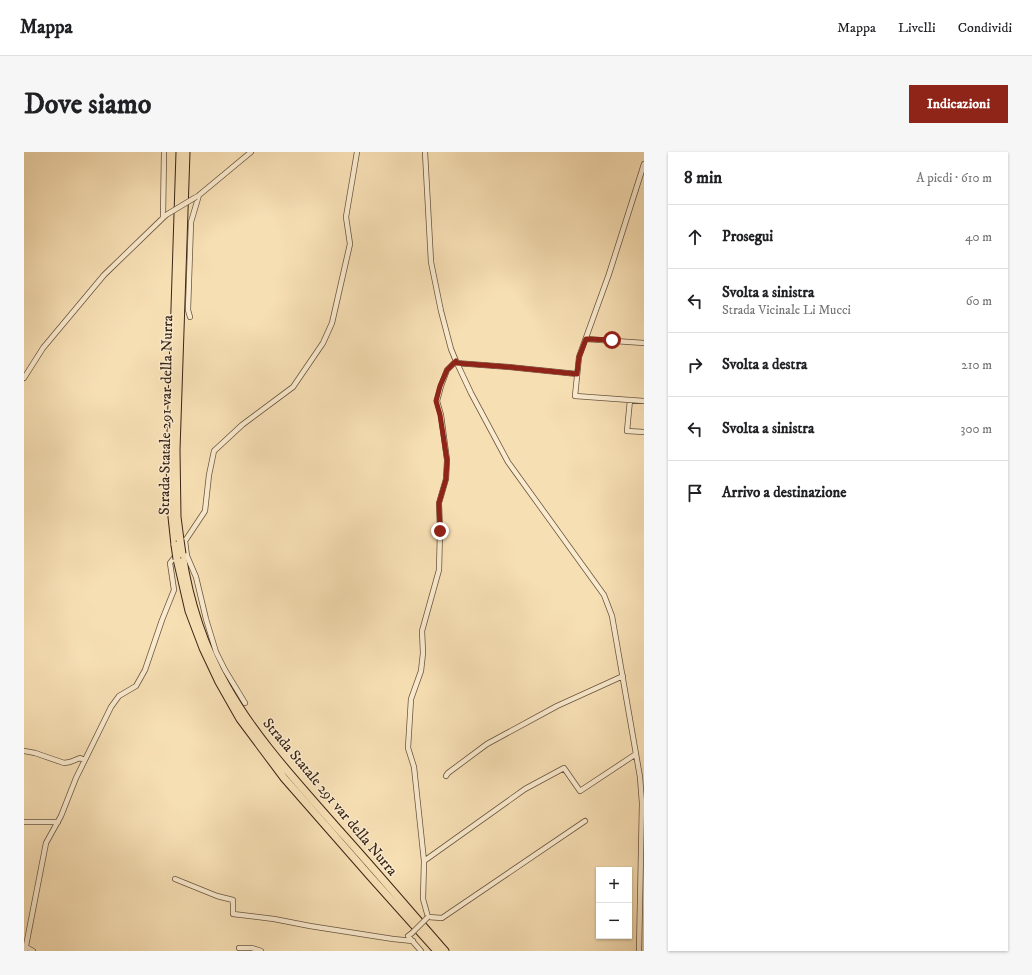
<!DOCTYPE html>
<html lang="it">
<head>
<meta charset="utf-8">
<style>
  body { margin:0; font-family:"IM FELL DW Pica",serif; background:#f6f6f6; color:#202124 }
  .controls { position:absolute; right:12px; bottom:12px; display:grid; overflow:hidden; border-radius:0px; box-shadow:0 1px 3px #0004 }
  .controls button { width:36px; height:36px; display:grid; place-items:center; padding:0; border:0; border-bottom:1px solid #e0e0e0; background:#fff; color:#202124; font:20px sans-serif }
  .stop { position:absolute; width:12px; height:12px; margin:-9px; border:3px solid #8f2418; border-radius:50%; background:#fff }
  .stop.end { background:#8f2418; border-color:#fff; box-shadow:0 1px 4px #0008 }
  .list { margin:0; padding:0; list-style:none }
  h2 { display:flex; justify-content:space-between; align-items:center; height:52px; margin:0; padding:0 16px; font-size:17px }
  h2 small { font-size:13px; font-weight:400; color:#757577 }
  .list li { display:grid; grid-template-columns:26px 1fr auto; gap:12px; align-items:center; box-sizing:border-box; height:64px; padding:0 16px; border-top:1px solid #e0e0e0 }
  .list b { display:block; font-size:15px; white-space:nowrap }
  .list p { margin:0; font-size:13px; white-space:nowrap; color:#757577 }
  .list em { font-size:13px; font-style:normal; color:#757577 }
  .icon { flex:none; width:22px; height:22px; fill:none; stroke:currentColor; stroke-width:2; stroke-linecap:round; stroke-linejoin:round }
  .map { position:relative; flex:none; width:620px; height:799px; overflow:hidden; border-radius:0px }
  header { display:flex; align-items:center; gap:24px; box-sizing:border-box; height:56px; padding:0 20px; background:#fff; border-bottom:1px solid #e0e0e0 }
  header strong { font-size:19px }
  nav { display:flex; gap:22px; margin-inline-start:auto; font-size:14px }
  .intro { display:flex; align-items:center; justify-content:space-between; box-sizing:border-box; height:96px; padding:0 24px }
  h1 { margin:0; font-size:28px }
  .button { padding:10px 18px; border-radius:0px; background:#8f2418; color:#fff; font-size:14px; font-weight:700 }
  main { display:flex; gap:24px; padding:0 24px }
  aside { flex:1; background:#fff; border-radius:0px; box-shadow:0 1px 3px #0004 }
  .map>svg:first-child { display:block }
</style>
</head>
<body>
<header>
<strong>Mappa</strong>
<nav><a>Mappa</a><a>Livelli</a><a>Condividi</a></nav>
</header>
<div class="intro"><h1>Dove siamo</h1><a class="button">Indicazioni</a></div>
<main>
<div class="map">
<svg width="620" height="799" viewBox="0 0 620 799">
  <rect width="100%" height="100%" fill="#f7dfb4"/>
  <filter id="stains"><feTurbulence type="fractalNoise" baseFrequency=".005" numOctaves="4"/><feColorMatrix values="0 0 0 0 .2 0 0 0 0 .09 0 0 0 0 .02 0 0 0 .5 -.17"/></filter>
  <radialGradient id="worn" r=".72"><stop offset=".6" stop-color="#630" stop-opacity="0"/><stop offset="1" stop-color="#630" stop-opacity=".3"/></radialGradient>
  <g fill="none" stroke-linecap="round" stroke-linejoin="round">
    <defs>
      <path id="minor" d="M401,0L407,110L417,159L427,197L432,209L447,241L484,310L580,443L588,464L616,625L618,651L615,799
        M620,12L585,122L555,205L551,244L620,249
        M174,44L227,0
        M139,65L140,0
        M166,165L164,158L167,70L175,43
        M562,187L620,191
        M432,209L423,218L417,234L413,249L417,263L423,308L422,327L415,351L416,379L415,418L398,479L399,501L397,519L387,547L384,596L390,615L400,709L399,747L404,765L418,766L561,669
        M432,211L485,215L553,222
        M0,226L19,196L80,123L142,63
        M606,248L603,279L620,280
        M161,389L163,404L172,425L182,467L192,500L201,518L221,551
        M157,395L181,359L185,323L190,299L218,273L269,235L299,191L308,171L326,92L322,65L333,0
        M0,599L11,601L40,611L46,610L56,606L60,608
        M422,624L424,621L463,592L533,554L599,524
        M0,670H34
        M400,709L501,637L540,616L556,639L612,602
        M151,727L193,744L209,748V762L250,767L286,774L369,787L389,789
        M388,781L384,784L397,799
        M2,795L9,799
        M215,796H228L237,799
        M1,799L22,691L37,664L52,626L87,555L95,544L112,534L121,518L138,468L150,438L146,411L152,403"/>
      <path id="highway" d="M156,388L153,365L152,298L162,0
        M151,393L148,365L146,312L156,0
        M158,402C165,447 179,493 202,533C232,587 275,632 315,678C351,718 386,759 421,799
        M153,407L165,459L179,496L195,530L216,567L260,626L345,723L413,799"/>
    </defs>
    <use href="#minor" stroke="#68543e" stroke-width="6"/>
    <use href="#highway" stroke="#392516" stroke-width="9"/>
    <use href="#minor" stroke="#faeace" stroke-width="4.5"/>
    <use href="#highway" stroke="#f7dfb4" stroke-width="7"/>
    <defs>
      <path id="minor-bridge" d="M142,63L172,45
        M388,781L404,765"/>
      <path id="highway-bridge" d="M156,388L158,402
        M151,393L153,407"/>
    </defs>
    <use href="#minor-bridge" stroke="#68543e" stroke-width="6" stroke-linecap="butt"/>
    <use href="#highway-bridge" stroke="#392516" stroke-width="9" stroke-linecap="butt"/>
    <use href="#minor-bridge" stroke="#faeace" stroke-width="4.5"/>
    <use href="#highway-bridge" stroke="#f7dfb4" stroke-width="7"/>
  </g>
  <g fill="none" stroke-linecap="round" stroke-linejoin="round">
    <path stroke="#8f2418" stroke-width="5" d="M416,379L415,351L422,327L423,308L416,263L412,249L416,234L423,218L432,209V211L485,215L553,222L555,205L562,187L588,188"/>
  </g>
  <g text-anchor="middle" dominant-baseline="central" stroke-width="3" stroke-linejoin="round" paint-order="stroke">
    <g font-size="15" fill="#392516" stroke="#faeace">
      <text transform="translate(142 263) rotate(-89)">Strada Statale 291 var della Nurra</text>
      <text transform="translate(306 645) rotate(50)">Strada Statale 291 var della Nurra</text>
    </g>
  </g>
  <rect width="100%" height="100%" filter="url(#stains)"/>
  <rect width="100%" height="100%" fill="url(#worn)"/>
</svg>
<div class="controls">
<button>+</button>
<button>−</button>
</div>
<div class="stop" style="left:588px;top:188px"></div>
<div class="stop end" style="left:416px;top:379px"></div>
</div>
<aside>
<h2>8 min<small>A piedi · 610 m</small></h2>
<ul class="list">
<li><svg class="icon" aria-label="ahead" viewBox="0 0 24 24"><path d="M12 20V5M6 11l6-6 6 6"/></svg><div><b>Prosegui</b></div><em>40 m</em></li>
<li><svg class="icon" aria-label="left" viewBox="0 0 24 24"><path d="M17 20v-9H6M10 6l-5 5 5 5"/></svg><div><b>Svolta a sinistra</b><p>Strada Vicinale Li Mucci</p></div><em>60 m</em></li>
<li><svg class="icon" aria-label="right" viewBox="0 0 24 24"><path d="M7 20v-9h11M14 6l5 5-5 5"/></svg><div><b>Svolta a destra</b></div><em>210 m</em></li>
<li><svg class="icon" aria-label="left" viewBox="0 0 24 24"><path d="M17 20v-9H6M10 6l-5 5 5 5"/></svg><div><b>Svolta a sinistra</b></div><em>300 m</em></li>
<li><svg class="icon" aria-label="arrive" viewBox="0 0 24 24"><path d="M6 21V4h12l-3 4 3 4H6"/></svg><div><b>Arrivo a destinazione</b></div></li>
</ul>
</aside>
</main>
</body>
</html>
